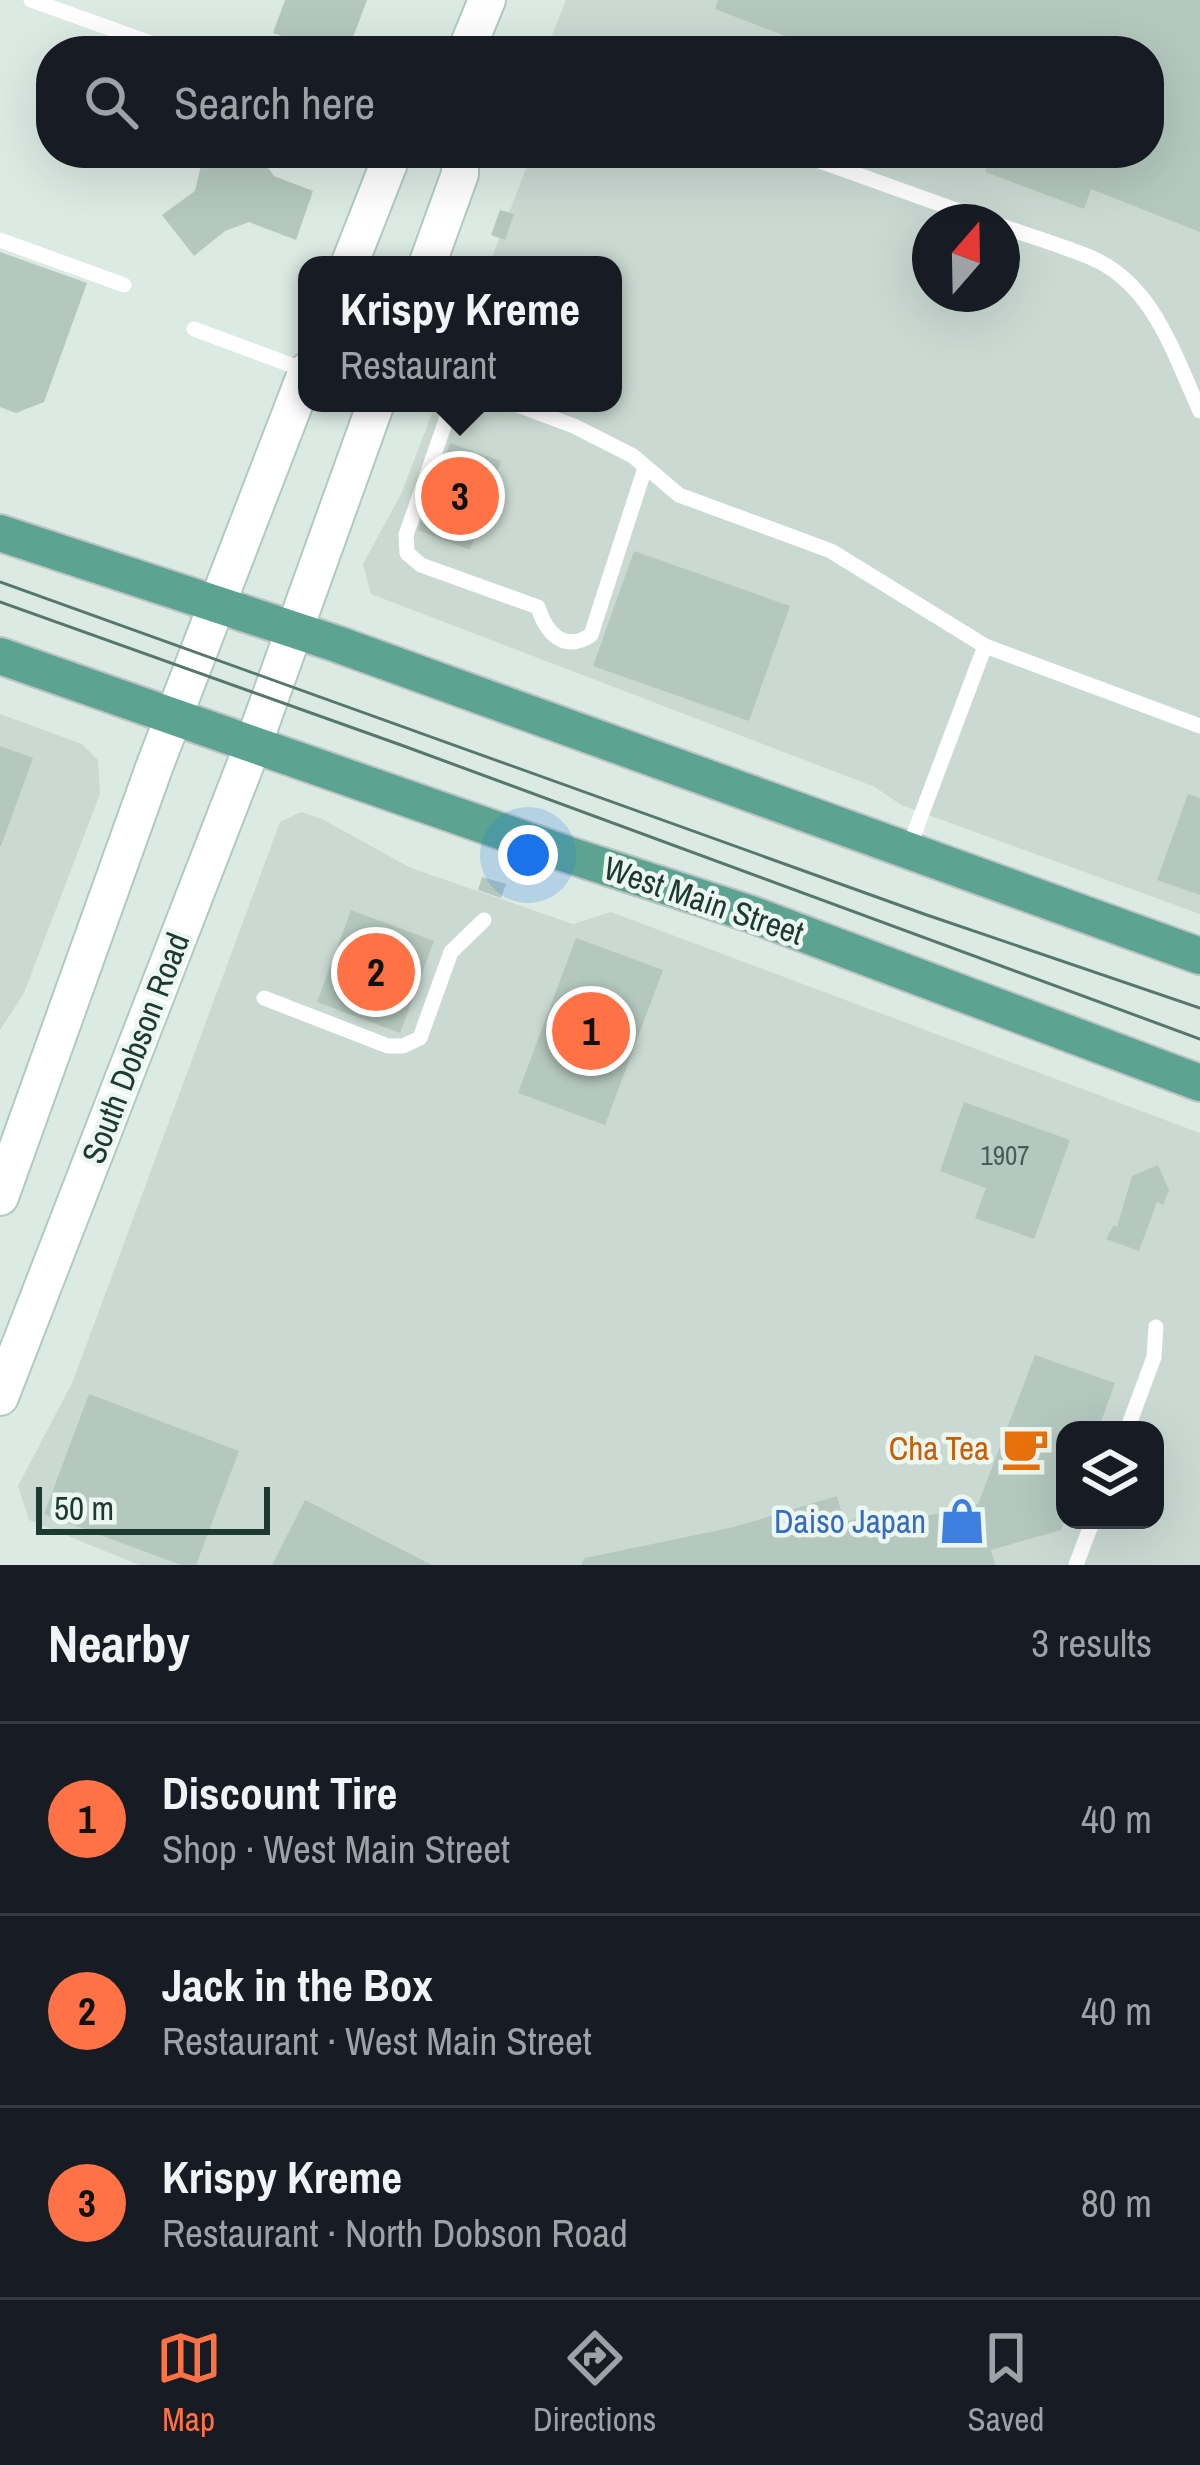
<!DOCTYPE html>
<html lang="en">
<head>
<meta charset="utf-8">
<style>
  body { margin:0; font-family:"Archivo Narrow",sans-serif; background:#20242c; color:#f1f3f6 }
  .controls { position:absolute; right:36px; bottom:36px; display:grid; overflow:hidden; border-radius:24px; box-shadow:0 12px 48px #0002 }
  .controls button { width:108px; height:108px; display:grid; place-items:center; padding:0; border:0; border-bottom:3px solid #363941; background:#171b24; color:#f1f3f6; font:60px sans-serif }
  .compass { position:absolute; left:912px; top:204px; width:108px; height:108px; border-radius:50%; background:#171b24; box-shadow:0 12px 48px #0002; rotate:20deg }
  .scale { position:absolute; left:36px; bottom:30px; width:234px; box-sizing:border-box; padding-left:12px; border:6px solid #1d3a32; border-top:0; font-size:33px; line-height:42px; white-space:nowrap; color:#1d3a32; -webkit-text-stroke:9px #ecf7f1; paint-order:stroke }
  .you { position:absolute; left:528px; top:855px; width:42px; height:42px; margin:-30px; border:9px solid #fff; border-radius:50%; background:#1a73e8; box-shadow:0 0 0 18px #1a73e833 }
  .badge { display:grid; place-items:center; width:78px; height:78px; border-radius:50%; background:#ff7245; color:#111; font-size:39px; font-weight:700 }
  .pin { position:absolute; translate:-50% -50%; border:6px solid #fff; box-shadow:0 3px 12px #0006 }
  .popup { position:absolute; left:298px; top:256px; width:324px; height:156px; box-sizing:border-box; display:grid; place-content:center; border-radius:24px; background:#171b24; filter:drop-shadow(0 3px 9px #0005); font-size:39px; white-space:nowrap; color:#9ea1a6 }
  .popup b { font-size:45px; color:#f1f3f6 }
  .popup::after { content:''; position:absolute; left:50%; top:100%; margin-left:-24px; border:24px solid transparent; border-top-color:#171b24 }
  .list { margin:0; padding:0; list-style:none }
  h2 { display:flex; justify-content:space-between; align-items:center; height:156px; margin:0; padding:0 48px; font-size:51px }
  h2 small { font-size:39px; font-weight:400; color:#9ea1a6 }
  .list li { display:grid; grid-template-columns:78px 1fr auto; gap:36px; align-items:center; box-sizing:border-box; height:192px; padding:0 48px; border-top:3px solid #363941 }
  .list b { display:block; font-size:45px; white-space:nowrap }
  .list p { margin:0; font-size:39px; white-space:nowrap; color:#9ea1a6 }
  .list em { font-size:39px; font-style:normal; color:#9ea1a6 }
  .icon { flex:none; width:66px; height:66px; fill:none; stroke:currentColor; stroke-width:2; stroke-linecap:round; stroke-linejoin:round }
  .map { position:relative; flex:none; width:1200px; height:1565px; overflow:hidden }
  .search { position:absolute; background:#171b24; box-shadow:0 12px 48px #0002; left:36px; right:36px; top:36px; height:132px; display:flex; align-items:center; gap:30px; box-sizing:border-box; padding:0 42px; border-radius:48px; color:#9ea1a6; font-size:45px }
  .sheet { height:732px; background:#171b24 }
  nav { display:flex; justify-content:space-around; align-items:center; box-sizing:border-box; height:168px; border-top:3px solid #363941; background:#171b24; font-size:33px; color:#9ea1a6 }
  nav a { display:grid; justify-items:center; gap:6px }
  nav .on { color:#ff7245 }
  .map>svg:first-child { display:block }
</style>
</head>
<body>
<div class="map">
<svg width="1200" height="1565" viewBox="0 0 1200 1565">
  <rect width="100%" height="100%" fill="#dceae4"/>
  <path fill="#cadad3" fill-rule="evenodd" d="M566,0H1200V914L901,805L875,787L371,594L363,564L401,494L436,403H613V265H489L532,153H1149V51H546ZM930,222H1002V294H930Z
    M0,714L82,744L98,760L100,794L24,993L0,1030Z
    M301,812L322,819L411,868L573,924L611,912L1200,1133V1565H139L29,1520L18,1486L73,1381L280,822ZM1065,1430H1155V1520H1065Z"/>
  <path fill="#b4c8bf" d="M285,0H367L348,51H323L273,33Z
    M718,0H1200V232L1091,189L1084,209L985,172L993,153H1149V51H825L715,9Z
    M204,153H257L274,176L313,191L296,240L249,222L225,231L194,256L162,215L195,191Z
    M500,210L514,214L505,240L491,235Z
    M0,252L87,283L44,402L16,413L0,407Z
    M450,443L501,461L470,550L418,530Z
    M634,551L790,606L749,721L593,666Z
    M0,746L33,758L1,846H0Z
    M1188,794L1200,798V895L1157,880Z
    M482,877L506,884L501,898L478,890Z
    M351,910L434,941L400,1033L317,1002Z
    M576,938L663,970L605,1125L518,1093Z
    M964,1102L1070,1140L1034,1239L975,1218L986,1188L940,1171Z
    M1158,1165L1169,1190L1163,1205L1157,1202L1139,1251L1106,1239L1114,1225L1117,1227L1132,1176Z
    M1035,1355L1115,1383L1098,1430H1065V1520L1061,1530L991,1550L995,1565H581L585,1558L734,1527L837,1496L844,1522L864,1517L867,1530L978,1504Z
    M89,1394L239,1451L196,1565H181L44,1514Z
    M305,1500L432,1565H272Z"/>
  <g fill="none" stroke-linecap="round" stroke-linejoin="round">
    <defs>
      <path id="secondary" d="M466,51L487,0
        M349,265L393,153
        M427,265L460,174V153
        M0,1197L155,765L307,371
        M0,1397L253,745L376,403"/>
      <path id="primary" d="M0,533L337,644L1200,956
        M0,656L569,855L751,914L1200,1083"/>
    </defs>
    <use href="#secondary" stroke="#aecbc0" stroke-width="40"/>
    <use href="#primary" stroke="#bbc4c2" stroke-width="40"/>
    <path stroke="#fff" stroke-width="15" d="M31,0L173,51
      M797,153L990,222
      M1002,226C1032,237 1063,246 1092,258C1154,285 1174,355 1200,411
      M0,240L124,285
      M194,329L307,371
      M452,403L406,535L407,553L421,565L538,607C546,633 564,653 591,635L645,468
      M512,403L574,426L633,456L679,495L831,551L985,646L1200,726
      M908,850L985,646
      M264,998L388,1046H403L420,1038L451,952L484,920
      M1127,1430L1154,1357L1156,1327
      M1076,1565L1093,1520"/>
    <use href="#secondary" stroke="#fff" stroke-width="36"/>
    <use href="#primary" stroke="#5ca491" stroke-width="36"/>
    <path stroke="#56776e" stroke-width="3" d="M0,582L924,914L1200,1008
      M0,602L401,745L1200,1039"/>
  </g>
  <defs>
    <symbol id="cafe-bare" viewBox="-9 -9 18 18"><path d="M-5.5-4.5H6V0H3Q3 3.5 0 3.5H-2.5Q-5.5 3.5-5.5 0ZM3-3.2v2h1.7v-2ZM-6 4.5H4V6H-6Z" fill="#e8710a" stroke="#ecf7f1" stroke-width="2.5" paint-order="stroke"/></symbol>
    <symbol id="shop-bare" viewBox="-9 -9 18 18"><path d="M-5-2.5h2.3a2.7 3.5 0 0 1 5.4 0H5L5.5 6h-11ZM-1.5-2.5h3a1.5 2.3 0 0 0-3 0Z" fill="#3f7fe0" stroke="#ecf7f1" stroke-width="2.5" paint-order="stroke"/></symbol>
  </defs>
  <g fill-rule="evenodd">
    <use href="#cafe-bare" x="992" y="1415" width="66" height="66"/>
    <use href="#shop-bare" x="929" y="1488" width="66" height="66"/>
  </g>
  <g text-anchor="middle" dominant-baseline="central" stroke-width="9" stroke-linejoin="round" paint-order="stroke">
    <g font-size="27" fill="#435e55">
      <text x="1005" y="1155">1907</text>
    </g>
    <g font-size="33" fill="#1d3a32" stroke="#ecf7f1">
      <text transform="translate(704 900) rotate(19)">West Main Street</text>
      <text transform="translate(135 1048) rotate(-69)">South Dobson Road</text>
    </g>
    <g font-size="33" fill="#c56008" stroke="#ecf7f1" text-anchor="end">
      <text x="989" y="1448">Cha Tea</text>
    </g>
    <g font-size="33" fill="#366cbe" stroke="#ecf7f1" text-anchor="end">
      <text x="926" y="1521">Daiso Japan</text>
    </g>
  </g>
</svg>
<div class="controls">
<button><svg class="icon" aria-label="layers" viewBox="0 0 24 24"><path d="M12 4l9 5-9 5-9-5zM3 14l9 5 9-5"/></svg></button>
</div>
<svg class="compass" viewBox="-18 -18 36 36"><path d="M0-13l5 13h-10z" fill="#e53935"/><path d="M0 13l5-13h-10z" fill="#9ea1a6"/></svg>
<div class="scale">50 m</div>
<div class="you"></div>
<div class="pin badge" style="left:591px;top:1031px">1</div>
<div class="pin badge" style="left:376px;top:972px">2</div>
<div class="pin badge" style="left:460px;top:496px">3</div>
<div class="popup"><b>Krispy Kreme</b>Restaurant</div>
<div class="search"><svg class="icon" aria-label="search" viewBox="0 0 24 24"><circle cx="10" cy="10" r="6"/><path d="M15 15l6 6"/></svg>Search here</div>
</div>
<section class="sheet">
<h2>Nearby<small>3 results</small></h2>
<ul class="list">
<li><span class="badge">1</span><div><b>Discount Tire</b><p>Shop · West Main Street</p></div><em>40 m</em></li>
<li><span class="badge">2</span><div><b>Jack in the Box</b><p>Restaurant · West Main Street</p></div><em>40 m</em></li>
<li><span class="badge">3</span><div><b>Krispy Kreme</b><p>Restaurant · North Dobson Road</p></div><em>80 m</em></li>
</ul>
</section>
<nav>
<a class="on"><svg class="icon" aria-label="map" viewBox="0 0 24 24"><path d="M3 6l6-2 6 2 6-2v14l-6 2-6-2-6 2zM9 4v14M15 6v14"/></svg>Map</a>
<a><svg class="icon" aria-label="directions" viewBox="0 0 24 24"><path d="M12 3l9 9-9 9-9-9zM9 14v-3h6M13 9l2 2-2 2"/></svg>Directions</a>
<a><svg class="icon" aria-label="saved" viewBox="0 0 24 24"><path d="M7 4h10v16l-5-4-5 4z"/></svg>Saved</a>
</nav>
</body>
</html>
